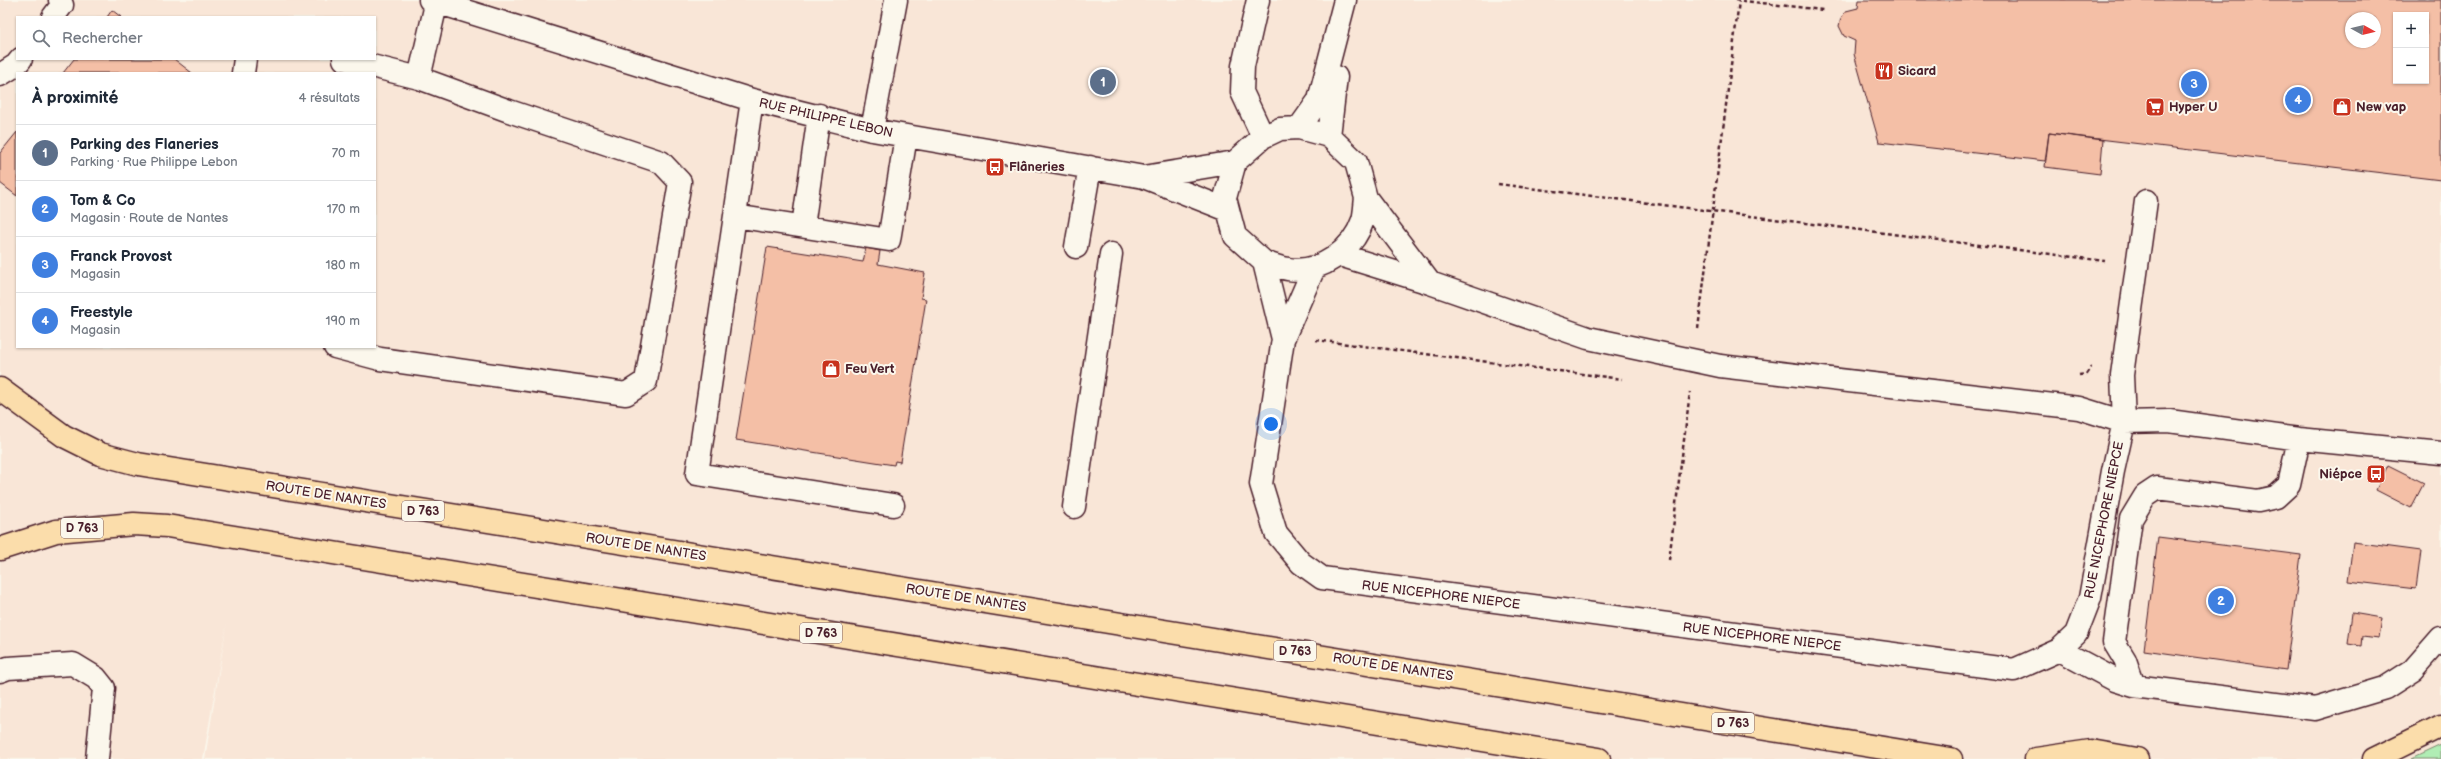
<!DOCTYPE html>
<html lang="fr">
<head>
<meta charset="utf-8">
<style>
  body { margin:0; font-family:"Balsamiq Sans",sans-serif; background:#f6f6f7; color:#1f2937 }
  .controls { position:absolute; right:12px; top:12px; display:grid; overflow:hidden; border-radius:0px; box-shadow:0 1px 3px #0004 }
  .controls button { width:36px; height:36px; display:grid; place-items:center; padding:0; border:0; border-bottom:1px solid #e0e1e3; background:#fff; color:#1f2937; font:20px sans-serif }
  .compass { position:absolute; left:2345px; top:12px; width:36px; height:36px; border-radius:50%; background:#fff; box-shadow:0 1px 3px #0004; rotate:98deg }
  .you { position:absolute; left:1271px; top:424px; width:14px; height:14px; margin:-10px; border:3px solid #fff; border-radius:50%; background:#1a73e8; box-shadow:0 0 0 6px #1a73e833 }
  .badge { display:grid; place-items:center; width:26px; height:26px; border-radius:50%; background:#c8321e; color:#fff; font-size:13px; font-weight:700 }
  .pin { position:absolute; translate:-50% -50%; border:2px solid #fff; box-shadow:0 1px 4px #0006 }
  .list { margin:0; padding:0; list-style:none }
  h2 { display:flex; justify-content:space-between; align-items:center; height:52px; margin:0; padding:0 16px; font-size:17px }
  h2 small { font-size:13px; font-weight:400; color:#747a83 }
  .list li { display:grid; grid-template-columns:26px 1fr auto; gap:12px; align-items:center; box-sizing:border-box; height:56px; padding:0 16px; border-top:1px solid #e0e1e3 }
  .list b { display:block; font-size:15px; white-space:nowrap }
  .list p { margin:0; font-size:13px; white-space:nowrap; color:#747a83 }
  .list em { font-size:13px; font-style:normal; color:#747a83 }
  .icon { flex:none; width:22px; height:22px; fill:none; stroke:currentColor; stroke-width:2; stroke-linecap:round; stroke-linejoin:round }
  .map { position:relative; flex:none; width:2441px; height:759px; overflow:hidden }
  .search { position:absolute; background:#fff; box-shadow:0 1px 3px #0004; left:16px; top:16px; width:360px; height:44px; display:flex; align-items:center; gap:10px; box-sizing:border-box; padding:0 14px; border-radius:0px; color:#747a83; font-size:15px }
  .panel { position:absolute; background:#fff; box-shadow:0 1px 3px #0004; left:16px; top:72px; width:360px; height:276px; border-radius:0px }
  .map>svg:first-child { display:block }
</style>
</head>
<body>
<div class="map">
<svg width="2441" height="759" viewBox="0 0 2441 759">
  <rect width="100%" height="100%" fill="#fbf7ec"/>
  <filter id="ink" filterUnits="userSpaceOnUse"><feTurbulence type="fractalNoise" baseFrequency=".025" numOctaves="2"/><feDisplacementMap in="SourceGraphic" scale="8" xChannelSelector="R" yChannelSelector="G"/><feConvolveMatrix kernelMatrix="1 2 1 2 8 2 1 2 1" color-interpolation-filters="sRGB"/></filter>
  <g filter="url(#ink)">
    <path fill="#f9e6d7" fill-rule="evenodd" d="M0,0H2441V759H205L227,622L203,759H0ZM2396,15H2426V81H2396ZM17,17H375V59H17ZM2351,18H2375V42H2351ZM17,73H375V347H17Z"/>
    <path fill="#b0edb4" stroke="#7d8670" d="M2441,745V759H2411Z"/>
    <path fill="#f4bfa6" stroke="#4a1f2b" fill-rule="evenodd" d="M1859,0H2441V180L2049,133L2045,161L1879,142L1854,54L1855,41L1844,36L1839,26L1841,18L1846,11L1858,8ZM2396,15H2426V81H2396ZM2351,18H2375V42H2351Z
      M112,10L121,17H107Z
      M74,59H174L192,73H63Z
      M17,132V196L0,183V153Z
      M2049,133L2103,140L2100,174L2045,167Z
      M767,247L863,262L866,248L880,251L878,264L925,273L921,298L926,299L900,462L895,461L894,465L736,440Z
      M2388,465L2424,483L2411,508L2376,490Z
      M2158,537L2301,555L2286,670L2144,650Z
      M2353,542L2421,551L2416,589L2348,581Z
      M2352,613L2382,618L2379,638L2362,636L2361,646L2348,644Z"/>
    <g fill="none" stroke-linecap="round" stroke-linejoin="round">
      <defs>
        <path id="minor" d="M430,0L752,100L872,130L1144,177L1228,210
          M1258,0L1243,66L1242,92L1263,137
          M53,17L62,5L60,0
          M243,73L245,59
          M0,75L16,65L21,59
          M419,78L437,0
          M752,100L697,474L893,505
          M1299,128L1319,100L1345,0
          M872,130L896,0
          M1329,136L1336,77
          M1144,177L1235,162
          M735,216L889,240L906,136
          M803,226L819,115
          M1076,247L1090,167
          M1340,255L1430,283L1588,338L1720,366L2079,408L2124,422L2169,421L2299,439L2441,453
          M1264,262C1272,265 1280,268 1288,269C1321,274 1353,250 1363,220C1365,213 1365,205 1366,198
          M1430,283L1366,198L1356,162L1329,136L1299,128L1280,129L1263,137L1235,162L1225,198L1235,236L1264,262L1283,339L1261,484L1276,533L1301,563L1322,578L2014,670L2059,650L2076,634L2090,598L2113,471L2124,422L2122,375L2146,201
          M1283,339L1314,268
          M335,347L380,359L626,394L646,381L680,182L661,162L509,111L419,78L344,59
          M1074,507L1111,254
          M2059,650L2115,680L2134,686L2315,709L2385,688L2413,670L2441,638
          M0,671L8,668L73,664L96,678L104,688L97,759
          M2134,686L2125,660L2114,642L2131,519L2145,496L2157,488L2258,501L2276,497L2289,485L2299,439"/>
        <path id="highway" d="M0,389L64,436L100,454L138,464L1951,759
          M0,549L56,531L134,524L167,526L1599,759
          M2036,759L2091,751L2137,759
          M2374,759L2441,726"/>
      </defs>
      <use href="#minor" stroke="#4a1f2b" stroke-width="25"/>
      <use href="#highway" stroke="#4a1f2b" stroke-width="25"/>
      <path stroke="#4a1f2b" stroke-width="2.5" stroke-dasharray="4 3" stroke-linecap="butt" d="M1735,0L1823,10
        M1498,184L2105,261
        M1698,329L1739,1
        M1316,340L1622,379
        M2079,375L2086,374L2091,367
        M1669,560L1690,392"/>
      <use href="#minor" stroke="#fbf7ec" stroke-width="22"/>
      <use href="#highway" stroke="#fbddab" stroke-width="22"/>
    </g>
  </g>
  <defs>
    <symbol id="restaurant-square" viewBox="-11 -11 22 22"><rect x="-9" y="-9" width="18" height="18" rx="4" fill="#c8321e" stroke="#fbf7ec"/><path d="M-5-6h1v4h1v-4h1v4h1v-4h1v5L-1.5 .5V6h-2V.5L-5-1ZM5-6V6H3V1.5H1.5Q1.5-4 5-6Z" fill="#fff"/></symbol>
    <symbol id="supermarket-square" viewBox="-11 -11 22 22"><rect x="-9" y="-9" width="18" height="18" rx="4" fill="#c8321e" stroke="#fbf7ec"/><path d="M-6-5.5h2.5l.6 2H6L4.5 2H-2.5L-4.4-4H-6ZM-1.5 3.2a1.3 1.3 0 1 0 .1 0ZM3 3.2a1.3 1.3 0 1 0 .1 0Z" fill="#fff"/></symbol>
    <symbol id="shop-square" viewBox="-11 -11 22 22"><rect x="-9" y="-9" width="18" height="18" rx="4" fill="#c8321e" stroke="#fbf7ec"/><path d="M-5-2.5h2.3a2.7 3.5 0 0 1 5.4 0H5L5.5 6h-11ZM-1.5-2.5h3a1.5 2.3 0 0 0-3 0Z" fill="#fff"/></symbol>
    <symbol id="bus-square" viewBox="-11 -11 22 22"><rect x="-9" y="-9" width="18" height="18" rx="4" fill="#c8321e" stroke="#fbf7ec"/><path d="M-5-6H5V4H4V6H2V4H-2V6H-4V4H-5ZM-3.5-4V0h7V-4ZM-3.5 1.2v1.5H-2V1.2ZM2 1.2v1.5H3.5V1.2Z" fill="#fff"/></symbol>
  </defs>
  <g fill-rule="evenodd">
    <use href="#restaurant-square" x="1873" y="60" width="22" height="22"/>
    <use href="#supermarket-square" x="2144" y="96" width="22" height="22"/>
    <use href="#shop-square" x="2331" y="96" width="22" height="22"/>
    <use href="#bus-square" x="984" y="156" width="22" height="22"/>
    <use href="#shop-square" x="820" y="358" width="22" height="22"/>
    <use href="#bus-square" x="2365" y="463" width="22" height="22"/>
  </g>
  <g text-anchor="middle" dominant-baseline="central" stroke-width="4" stroke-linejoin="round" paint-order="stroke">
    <g fill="#fbf7ec" stroke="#7f6065" stroke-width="1">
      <rect x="402" y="501" width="42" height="20" rx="3"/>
      <rect x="61" y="518" width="42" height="20" rx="3"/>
      <rect x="800" y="623" width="42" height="20" rx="3"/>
      <rect x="1274" y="641" width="42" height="20" rx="3"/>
      <rect x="1712" y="713" width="42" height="20" rx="3"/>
    </g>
    <g font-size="12" font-weight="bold" fill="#4a1f2b">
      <text x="423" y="511">D 763</text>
      <text x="82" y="528">D 763</text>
      <text x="821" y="633">D 763</text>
      <text x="1295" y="651">D 763</text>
      <text x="1733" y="723">D 763</text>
    </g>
    <g font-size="13" font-weight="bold" fill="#4a1f2b" stroke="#fbf7ec" text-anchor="start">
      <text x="1898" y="71">Sicard</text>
      <text x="2169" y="107">Hyper U</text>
      <text x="2356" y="107">New vap</text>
      <text x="1009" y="167">Flâneries</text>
      <text x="845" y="369">Feu Vert</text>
      <text x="2362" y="474" text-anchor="end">Niépce</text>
    </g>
    <g font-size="13" fill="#4a1f2b" stroke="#fbf7ec">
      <text transform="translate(826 118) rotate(13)">RUE PHILIPPE LEBON</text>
      <text transform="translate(326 495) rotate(9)">ROUTE DE NANTES</text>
      <text transform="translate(2104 520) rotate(-79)">RUE NICEPHORE NIEPCE</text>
      <text transform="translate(646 547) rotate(9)">ROUTE DE NANTES</text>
      <text transform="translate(1441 595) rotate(7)">RUE NICEPHORE NIEPCE</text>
      <text transform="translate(966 598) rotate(9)">ROUTE DE NANTES</text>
      <text transform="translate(1762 637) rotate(7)">RUE NICEPHORE NIEPCE</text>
      <text transform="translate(1393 667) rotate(9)">ROUTE DE NANTES</text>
    </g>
  </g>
</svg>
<div class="controls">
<button>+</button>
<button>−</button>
</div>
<svg class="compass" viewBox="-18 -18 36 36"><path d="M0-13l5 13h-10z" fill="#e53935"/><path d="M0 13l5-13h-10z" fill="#747a83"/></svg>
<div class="you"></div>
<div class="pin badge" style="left:1103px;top:82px;background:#5c6f8a">1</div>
<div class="pin badge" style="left:2221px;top:601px;background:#3f7fe0">2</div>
<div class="pin badge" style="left:2194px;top:84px;background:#3f7fe0">3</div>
<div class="pin badge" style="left:2298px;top:100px;background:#3f7fe0">4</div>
<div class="search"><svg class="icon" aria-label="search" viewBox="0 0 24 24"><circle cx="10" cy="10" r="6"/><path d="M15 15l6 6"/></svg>Rechercher</div>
<section class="panel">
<h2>À proximité<small>4 résultats</small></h2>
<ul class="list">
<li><span class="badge" style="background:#5c6f8a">1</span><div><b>Parking des Flaneries</b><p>Parking · Rue Philippe Lebon</p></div><em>70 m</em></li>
<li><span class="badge" style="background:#3f7fe0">2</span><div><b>Tom &amp; Co</b><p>Magasin · Route de Nantes</p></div><em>170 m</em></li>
<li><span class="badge" style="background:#3f7fe0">3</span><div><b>Franck Provost</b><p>Magasin</p></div><em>180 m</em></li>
<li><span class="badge" style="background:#3f7fe0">4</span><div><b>Freestyle</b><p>Magasin</p></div><em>190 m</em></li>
</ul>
</section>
</div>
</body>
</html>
